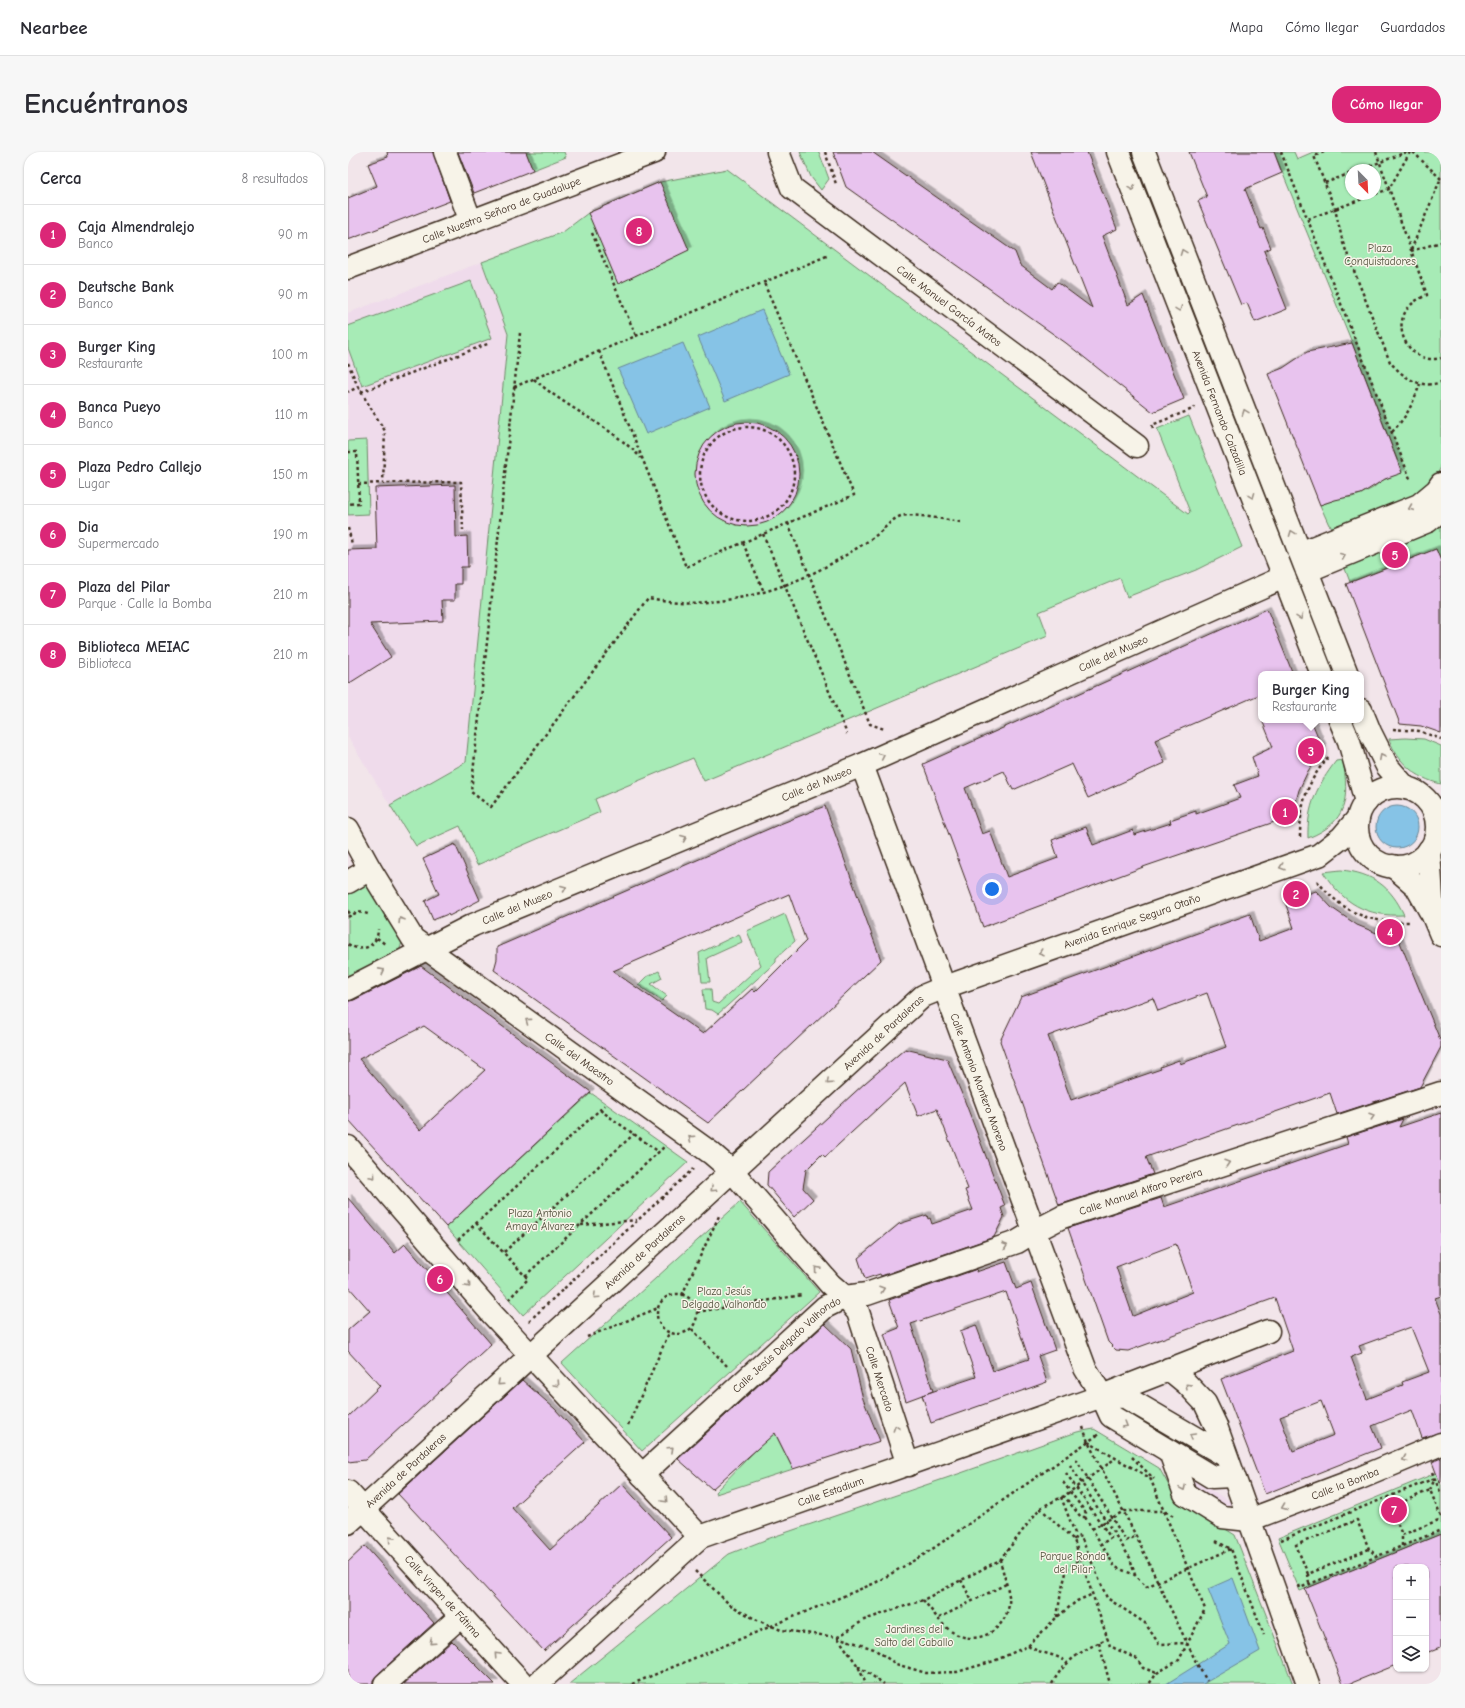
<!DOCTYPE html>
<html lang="es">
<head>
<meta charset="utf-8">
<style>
  body { margin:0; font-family:"Comic Neue",sans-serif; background:#f7f7f7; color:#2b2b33 }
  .controls { position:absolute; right:12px; bottom:12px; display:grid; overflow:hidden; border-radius:8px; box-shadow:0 1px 3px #0004 }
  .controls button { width:36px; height:36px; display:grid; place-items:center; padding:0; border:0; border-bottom:1px solid #e1e1e2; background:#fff; color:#2b2b33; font:20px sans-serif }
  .compass { position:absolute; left:997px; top:12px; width:36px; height:36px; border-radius:50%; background:#fff; box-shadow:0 1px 3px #0004; rotate:156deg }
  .you { position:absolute; left:644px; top:737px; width:14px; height:14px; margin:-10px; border:3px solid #fff; border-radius:50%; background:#1a73e8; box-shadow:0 0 0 6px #1a73e833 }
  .badge { display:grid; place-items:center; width:26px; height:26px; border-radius:50%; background:#db2777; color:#fff; font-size:13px; font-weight:700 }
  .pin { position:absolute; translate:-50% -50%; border:2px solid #fff; box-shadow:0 1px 4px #0006 }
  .popup { position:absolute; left:910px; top:519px; width:106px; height:52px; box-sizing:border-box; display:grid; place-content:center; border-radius:8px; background:#fff; filter:drop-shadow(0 1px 3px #0005); font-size:13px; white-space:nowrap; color:#7c7c81 }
  .popup b { font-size:15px; color:#2b2b33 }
  .popup::after { content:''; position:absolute; left:50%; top:100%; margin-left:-8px; border:8px solid transparent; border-top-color:#fff }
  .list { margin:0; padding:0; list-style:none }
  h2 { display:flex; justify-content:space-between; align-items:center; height:52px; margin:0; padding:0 16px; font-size:17px }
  h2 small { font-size:13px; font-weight:400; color:#7c7c81 }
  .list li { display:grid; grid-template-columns:26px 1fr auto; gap:12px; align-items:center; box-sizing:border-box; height:60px; padding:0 16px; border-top:1px solid #e1e1e2 }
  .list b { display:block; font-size:15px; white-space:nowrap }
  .list p { margin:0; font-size:13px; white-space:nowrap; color:#7c7c81 }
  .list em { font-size:13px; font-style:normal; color:#7c7c81 }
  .icon { flex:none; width:22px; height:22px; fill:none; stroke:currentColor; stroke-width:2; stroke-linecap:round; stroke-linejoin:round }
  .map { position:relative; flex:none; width:1093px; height:1532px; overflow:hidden; border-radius:16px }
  header { display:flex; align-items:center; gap:24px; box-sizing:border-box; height:56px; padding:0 20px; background:#fff; border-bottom:1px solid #e1e1e2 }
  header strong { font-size:19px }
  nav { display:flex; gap:22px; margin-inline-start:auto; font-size:14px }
  .intro { display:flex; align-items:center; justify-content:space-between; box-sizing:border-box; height:96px; padding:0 24px }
  h1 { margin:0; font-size:28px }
  .button { padding:10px 18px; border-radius:16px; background:#db2777; color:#fff; font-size:14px; font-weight:700 }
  main { display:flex; gap:24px; padding:0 24px }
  aside { flex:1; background:#fff; border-radius:16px; box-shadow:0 1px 3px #0004 }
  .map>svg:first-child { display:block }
</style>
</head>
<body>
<header>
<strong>Nearbee</strong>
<nav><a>Mapa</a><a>Cómo llegar</a><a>Guardados</a></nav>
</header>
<div class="intro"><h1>Encuéntranos</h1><a class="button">Cómo llegar</a></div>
<main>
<aside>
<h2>Cerca<small>8 resultados</small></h2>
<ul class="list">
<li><span class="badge">1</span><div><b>Caja Almendralejo</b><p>Banco</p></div><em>90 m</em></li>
<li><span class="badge">2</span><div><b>Deutsche Bank</b><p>Banco</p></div><em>90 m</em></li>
<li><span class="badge">3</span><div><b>Burger King</b><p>Restaurante</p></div><em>100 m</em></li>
<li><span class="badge">4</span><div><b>Banca Pueyo</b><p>Banco</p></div><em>110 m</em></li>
<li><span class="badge">5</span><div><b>Plaza Pedro Callejo</b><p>Lugar</p></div><em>150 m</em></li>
<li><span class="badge">6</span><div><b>Dia</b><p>Supermercado</p></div><em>190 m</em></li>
<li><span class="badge">7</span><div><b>Plaza del Pilar</b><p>Parque · Calle la Bomba</p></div><em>210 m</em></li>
<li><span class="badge">8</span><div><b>Biblioteca MEIAC</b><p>Biblioteca</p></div><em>210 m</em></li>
</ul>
</aside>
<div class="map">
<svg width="1093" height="1532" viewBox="0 0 1093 1532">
  <defs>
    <filter id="shadow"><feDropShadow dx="3.5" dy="-3.5" stdDeviation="0" flood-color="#0004"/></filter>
  </defs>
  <rect width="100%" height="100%" fill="#f2e5ea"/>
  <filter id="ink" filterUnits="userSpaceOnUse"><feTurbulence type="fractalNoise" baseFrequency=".025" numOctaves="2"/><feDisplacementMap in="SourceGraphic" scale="8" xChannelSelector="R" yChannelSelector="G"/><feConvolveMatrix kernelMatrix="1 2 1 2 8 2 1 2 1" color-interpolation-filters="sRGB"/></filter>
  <g filter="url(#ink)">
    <path fill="#efdbeb" d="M134,110L160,182L118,610L42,653L0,585V161Z
      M842,1326L885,1351L881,1359L837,1335Z"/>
    <path fill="#a7ebb6" stroke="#718a6a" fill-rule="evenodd" d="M178,0H216L218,5L185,18Z
      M452,0H471L481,27L473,38L463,25Z
      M926,0H946L949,7L965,0H1093V315L1087,326L1067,344L985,375L981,373L972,353L992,346L1004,345L1013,342L1025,336L1033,329L1054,320L1003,188ZM1003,18H1027V42H1003Z
      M379,17L840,362L842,360L809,277L841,264L894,395L848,418L779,445L772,426L691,460L700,484L356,629L345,606L247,647L252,660L129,713L112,674L68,694L42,653L118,610L160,182L134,110L215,80L240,61L312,30Z
      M123,129L144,186L14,234L0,196V174Z
      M19,288L21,362L0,363V289Z
      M1093,374V409L1088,397L1002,430L996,414Z
      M1057,586L1076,587L1093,594V632C1068,626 1050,611 1041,587Z
      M995,608C1001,647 1000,670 960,686C959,654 969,634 988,609Z
      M993,718C1024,721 1043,734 1056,763C1018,765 995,751 975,720Z
      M17,732L22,734L54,790L51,800L0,827V740Z
      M437,762L447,789L428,806V810L370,862L364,858L357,857L355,837H363L364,850L370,852L413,813L399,779Z
      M391,782L394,790L359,806L362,830H354L351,801Z
      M311,819L314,826L303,832L319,844L314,849L290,833L298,825Z
      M243,941L340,1010L175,1163L98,1075Z
      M392,1050L471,1140L294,1299L214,1211Z
      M746,1277L811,1316L828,1346L887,1383L945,1532H221L381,1402L422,1386L613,1321L729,1280Z
      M426,1279L445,1317L368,1342L367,1340Z
      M1088,1321L1093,1333V1382L952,1439L930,1386Z"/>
    <path fill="#86c3e6" stroke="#688696" d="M414,158L441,222L377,249L350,185Z
      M335,191L362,255L298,282L270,217Z
      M1028 675a21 21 0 1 1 42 0a21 21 0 1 1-42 0Z
      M885,1426L912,1499L855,1532H818L882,1492L860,1437Z"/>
    <path fill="#e8c3ee" stroke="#3b2a1e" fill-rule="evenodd" filter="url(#shadow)" d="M39,0H85L102,49L0,88V46L29,34L20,12L40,5Z
      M110,0H178L185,18L126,41Z
      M485,0H524L667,100L672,113L704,137L709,130L744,156L683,0H739L769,77L754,84L780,153L795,143L836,247L805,260L718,191L498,35Z
      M841,0H926L934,21L897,37L913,77L915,76L923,96L916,99L939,157L907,170L899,151L893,153L850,49L859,45Z
      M312,30L341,98L270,132L240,61Z
      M1004,191L1054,321L1037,327L1013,342L987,348L972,353L920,222L935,216L959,200Z
      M347 322a52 52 0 1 1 104 0a52 52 0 1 1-104 0Z
      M107,333L108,385L119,384L120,415H113V432H107V448H94L95,469L22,472L43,505L0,532V398L29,397L27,336Z
      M1088,397L1093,409V581L1073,574L1052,572L998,432Z
      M919,457L945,522H913V542L807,588L817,611L740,646L724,612L665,638L656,619L617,636L634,682L642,679L659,725L710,706L704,688L738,675L745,693L785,678L786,683L823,671L822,668L848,659V662L892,646L886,633L910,624L904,605L925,595L914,568H963L975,597L960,619L951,638L944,664L798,714L635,775L575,612Z
      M477,654L533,808L360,971L146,818L149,807V795L432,672ZM441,742L458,789L407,840L404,837L355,882L265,819Z
      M107,692L132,748L101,764L100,762L85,768L77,749L91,742L75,707Z
      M968,739L984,756L1009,773L1031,782L1049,783L1093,890V895L1072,935L989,962L982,941L798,1005L805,1022L711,1053L652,889L673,845L902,762L911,789L946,776L937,750ZM859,841L878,895L832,912L831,908L812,915L813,917L723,948L700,884L805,846L810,859Z
      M73,814L243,940L98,1075L0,967V849L6,848ZM76,874L137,918L72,978L11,907Z
      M557,897L599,907L616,947L657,1054L653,1056L656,1065L646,1085L533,1124L532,1122L517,1127L510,1106L551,1072L579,1063L580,1067L582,1066L584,1072L625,1058L617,1038L620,1037L589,957L570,964L557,931L477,1005L474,1002L458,1018L455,1036L465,1047L446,1065L419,1033L420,1020L517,931Z
      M1093,961V1144L1087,1146L1093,1162V1280L1074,1286L1064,1258L1024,1274L1033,1296L917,1342L873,1227L945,1199L927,1146L780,1199L768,1198L760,1190L720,1076L813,1046L816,1055L1000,992L998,985L1055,967L1051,975ZM828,1092L845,1140L785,1164L768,1115ZM1063,1175L1081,1220L1054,1230L1055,1233L1019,1247L1003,1205L1014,1201L1011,1194ZM973,1249L986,1283L945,1299L932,1265Z
      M0,1046L47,1101L57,1092L143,1192L17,1308L0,1310V1265L32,1234L0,1199V1178L22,1159L0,1134Z
      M658,1110L668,1137L683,1131L707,1198L690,1204L699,1230L583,1271L574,1243L628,1225L612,1179L628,1173L645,1219L681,1207L658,1140L563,1172L585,1239L558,1249L536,1182L551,1176L541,1148L629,1117L628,1120Z
      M477,1172L503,1197L515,1247L532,1289L445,1317L427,1281L364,1337L330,1307Z
      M174,1228L207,1257L237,1290L164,1356L202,1398L274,1332L323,1385L196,1499L50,1342Z
      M1093,1306V1330L1092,1331L1084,1310Z
      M1093,1382V1495L1078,1501V1415H1048V1513L1001,1532H995L957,1437Z
      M17,1394L86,1471L29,1523L25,1528V1532H0V1410Z
      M104,1489L147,1532H56Z"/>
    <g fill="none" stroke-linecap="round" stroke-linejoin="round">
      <defs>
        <g id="minor">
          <path d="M97,0L123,70"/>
          <path id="s1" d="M430,0L444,36L789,294"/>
          <path id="s2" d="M770,0L974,522"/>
          <path d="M796,0L999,522"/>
          <path id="s3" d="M0,116L306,0"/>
          <path d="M952,401L1071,353L1089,338L1093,332"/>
          <path d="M959,419L1080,369L1093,358"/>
          <path d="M1013,558L1022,580L1039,614L1058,636"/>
          <path d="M992,568L1001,589L1018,650"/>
          <path id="s4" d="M514,613L737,1216L754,1244L763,1264L864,1325L885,1324"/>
          <circle cx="1049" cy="675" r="40"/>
          <path id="s5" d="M0,677L22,717L65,787L363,1001L384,1019L482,1132L497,1145L510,1160L560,1313"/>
          <path d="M1081,698L1085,764L1093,783"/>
          <path d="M1045,714L1068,734L1082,759"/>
          <path d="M0,730L22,717"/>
          <path id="s6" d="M0,837L125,773L514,613L936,425"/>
          <path d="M0,995L145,1163L352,1385"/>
          <path d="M821,1217L838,1231L857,1251L868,1274L960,1532"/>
          <path d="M754,1244L777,1245L878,1304"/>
          <path id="s7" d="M822,1300L837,1342L874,1365L901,1368L1012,1326L1093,1292"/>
          <path id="s8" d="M294,1323L477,1155L497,1145L519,1142L669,1090L687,1079L714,1065L1093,941"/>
          <path id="s9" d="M0,1340L175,1532"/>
          <path id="s10" d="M0,1371L575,844L597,835L971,703L993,686L1010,666"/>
          <path d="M37,1532L113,1464"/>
          <path id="s11" d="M189,1532L352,1385L754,1244L920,1179"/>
        </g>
      </defs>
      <use href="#minor" stroke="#3b2a1e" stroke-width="25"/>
      <path stroke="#3b2a1e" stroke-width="2.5" stroke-dasharray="3 3" stroke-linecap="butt" d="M477,0L488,32
        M933,0L1063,329
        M976,0L966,4L987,57L995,91L1042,210C1055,225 1072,238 1093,230
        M1028,0L1079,143C1072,146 1066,149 1061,155C1041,177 1064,214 1093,206
        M1065,0L1093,27
        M1011,18L1059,0
        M977,31L1003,21
        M960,67L1041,37L1062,0
        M244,81L288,184
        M1063,98L1093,26
        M1063,99L1093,90
        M172,181L123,640L143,655L300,446C319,449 339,452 358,450C408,447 456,429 498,403C509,396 521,389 531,381C538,375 544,367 553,364C566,361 598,368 613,370
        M251,199L338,415L506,343L416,131
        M0,211L10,235L0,240
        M186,227C219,257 262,273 293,306
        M10,235L37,279L35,331L113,330L115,378
        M166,235L481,103
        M13,240L142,191
        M352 322a47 47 0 1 1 94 0a47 47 0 1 1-94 0Z
        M805,276L804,273L847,256
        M1044,280C1060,263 1064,253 1072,232
        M0,300H9L11,351L0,352
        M10,332L35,331
        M440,371L522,572L536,577
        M0,376L4,392
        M415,382L499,582
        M395,391L416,440
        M1045,577L1071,579L1093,587
        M952,685C952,651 959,630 981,604
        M969,729C996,761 1019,771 1062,770
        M0,759L3,763
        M0,765C7,760 14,759 22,763
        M29,786L37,792
        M0,792C14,802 30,794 30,777
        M252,958L311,1000
        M128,1071L180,1127L161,1147
        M233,1073L289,1068
        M110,1088L257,953
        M156,1100L286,982
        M177,1124L316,995
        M309 1162a20 20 0 1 1 40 0a20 20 0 1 1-40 0Z
        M334,1143L371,1064
        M349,1160L454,1143
        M181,1169L345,1017
        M344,1177L379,1214
        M239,1185L310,1156
        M280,1273L321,1181
        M735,1275L740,1290L788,1384L849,1512L859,1529
        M740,1290L802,1326L857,1457L831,1508L809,1521L801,1532
        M784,1305L806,1327
        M728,1307L778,1389L788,1384
        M722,1313L782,1406L787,1423
        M1084,1320L1093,1342
        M718,1321L763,1386L753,1392
        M715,1330L738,1361L737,1365H733L716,1344
        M1082,1338L1087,1326
        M713,1345L728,1384
        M692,1356L726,1388L762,1494L789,1507L795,1516L809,1521
        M737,1365L767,1415L787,1423L798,1435L883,1397
        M1093,1365L1082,1338L1043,1355L1054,1383L1093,1367
        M744,1377L776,1359H816L826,1364
        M726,1388L728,1384L733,1385L759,1446L797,1471L811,1492L839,1491
        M933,1388L1087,1326
        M868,1389L883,1397L916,1483
        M1054,1394V1383
        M1021,1397L960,1422L948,1393L1009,1368L1021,1397L1029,1404
        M347,1419L381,1452L407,1467L433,1478L489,1485L526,1497L548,1512L578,1521L609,1520L646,1509L680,1494L709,1465L729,1449L745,1442
        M960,1422L961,1432
        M613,1428L624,1449
        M951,1433L952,1436L1093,1378
        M575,1448C585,1459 595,1477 610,1483C635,1494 664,1472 661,1444C659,1432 655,1420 652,1408
        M709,1465L713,1440L719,1417L733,1405
        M591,1466L658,1432
        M490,1485L516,1468L575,1448L652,1408L692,1356L716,1344L768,1306
        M490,1486L510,1514L518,1532
        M751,1491L762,1532
        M680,1494C692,1502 706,1501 719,1510
        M510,1514L536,1532
        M284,1532L527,1431L577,1402L751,1282
        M704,1532C717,1507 736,1498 760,1486"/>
      <use href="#minor" stroke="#f7f3e8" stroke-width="22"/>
    </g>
    <defs><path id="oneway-chevron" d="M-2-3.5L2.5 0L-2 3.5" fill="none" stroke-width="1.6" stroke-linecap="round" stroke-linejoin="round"/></defs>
    <g stroke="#998e83">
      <use href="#oneway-chevron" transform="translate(784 36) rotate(69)"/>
      <use href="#oneway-chevron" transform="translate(835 100) rotate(-111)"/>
      <use href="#oneway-chevron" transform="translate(831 157) rotate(69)"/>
      <use href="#oneway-chevron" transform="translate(897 260) rotate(-111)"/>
      <use href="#oneway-chevron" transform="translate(904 344) rotate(69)"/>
      <use href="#oneway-chevron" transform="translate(1063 356) rotate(158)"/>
      <use href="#oneway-chevron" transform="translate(944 381) rotate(-111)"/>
      <use href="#oneway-chevron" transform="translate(995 404) rotate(-23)"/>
      <use href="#oneway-chevron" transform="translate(952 465) rotate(69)"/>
      <use href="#oneway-chevron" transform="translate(534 604) rotate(-24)"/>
      <use href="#oneway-chevron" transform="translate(1034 605) rotate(-117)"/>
      <use href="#oneway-chevron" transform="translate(336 686) rotate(-22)"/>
      <use href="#oneway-chevron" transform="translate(934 715) rotate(161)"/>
      <use href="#oneway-chevron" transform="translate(216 736) rotate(-22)"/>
      <use href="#oneway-chevron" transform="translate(53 768) rotate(-122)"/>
      <use href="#oneway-chevron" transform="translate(693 801) rotate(161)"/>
      <use href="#oneway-chevron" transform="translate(34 819) rotate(-28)"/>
      <use href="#oneway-chevron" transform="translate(180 869) rotate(-144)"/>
      <use href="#oneway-chevron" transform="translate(481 930) rotate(138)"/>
      <use href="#oneway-chevron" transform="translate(1024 964) rotate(-18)"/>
      <use href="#oneway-chevron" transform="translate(343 986) rotate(-144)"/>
      <use href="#oneway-chevron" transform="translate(879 1011) rotate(-18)"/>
      <use href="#oneway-chevron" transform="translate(25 1024) rotate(49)"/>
      <use href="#oneway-chevron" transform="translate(365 1037) rotate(137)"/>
      <use href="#oneway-chevron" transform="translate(657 1094) rotate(-19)"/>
      <use href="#oneway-chevron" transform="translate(469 1117) rotate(-131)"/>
      <use href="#oneway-chevron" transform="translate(120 1133) rotate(49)"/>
      <use href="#oneway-chevron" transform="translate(534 1137) rotate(-19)"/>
      <use href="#oneway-chevron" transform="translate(248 1144) rotate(137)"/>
      <use href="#oneway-chevron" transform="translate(152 1231) rotate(138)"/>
      <use href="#oneway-chevron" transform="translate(209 1232) rotate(47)"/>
      <use href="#oneway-chevron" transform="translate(840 1234) rotate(-135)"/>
      <use href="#oneway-chevron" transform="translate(777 1273) rotate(31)"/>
      <use href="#oneway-chevron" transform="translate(548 1276) rotate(-108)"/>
      <use href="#oneway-chevron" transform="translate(844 1284) rotate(-150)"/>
      <use href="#oneway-chevron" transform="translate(323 1297) rotate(-43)"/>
      <use href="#oneway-chevron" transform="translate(1057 1307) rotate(158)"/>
      <use href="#oneway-chevron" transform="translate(835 1336) rotate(66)"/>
      <use href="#oneway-chevron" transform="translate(317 1348) rotate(47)"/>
      <use href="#oneway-chevron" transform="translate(936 1355) rotate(159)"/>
      <use href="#oneway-chevron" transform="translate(43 1387) rotate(-132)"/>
      <use href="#oneway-chevron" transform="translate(84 1490) rotate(138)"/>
      <use href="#oneway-chevron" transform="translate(149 1503) rotate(-133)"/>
    </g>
  </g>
  <g text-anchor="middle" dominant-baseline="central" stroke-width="3" stroke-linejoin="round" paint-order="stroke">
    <g font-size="11" fill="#3b2a1e" stroke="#f7f3e8">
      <text stroke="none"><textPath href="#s3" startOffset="164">Calle Nuestra Señora de Guadalupe</textPath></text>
      <text stroke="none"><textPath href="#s1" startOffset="235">Calle Manuel García Matos</textPath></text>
      <text stroke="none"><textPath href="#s2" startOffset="280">Avenida Fernando Calzadilla</textPath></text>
      <text stroke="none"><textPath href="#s6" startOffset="836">Calle del Museo</textPath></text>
      <text stroke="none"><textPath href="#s6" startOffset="512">Calle del Museo</textPath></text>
      <text stroke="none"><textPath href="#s6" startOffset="188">Calle del Museo</textPath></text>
      <text stroke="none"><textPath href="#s10" startOffset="1002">Avenida Enrique Segura Otaño</textPath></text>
      <text stroke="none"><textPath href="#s10" startOffset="726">Avenida de Pardaleras</textPath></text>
      <text stroke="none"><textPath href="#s5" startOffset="333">Calle del Maestro</textPath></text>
      <text stroke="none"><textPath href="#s4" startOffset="338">Calle Antonio Montero Moreno</textPath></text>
      <text stroke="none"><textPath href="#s8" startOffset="586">Calle Manuel Alfaro Pereira</textPath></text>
      <text stroke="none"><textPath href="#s10" startOffset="402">Avenida de Pardaleras</textPath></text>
      <text stroke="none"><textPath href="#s8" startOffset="195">Calle Jesús Delgado Valhondo</textPath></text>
      <text stroke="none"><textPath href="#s5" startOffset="782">Calle Mercado</textPath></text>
      <text stroke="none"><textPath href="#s10" startOffset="78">Avenida de Pardaleras</textPath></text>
      <text stroke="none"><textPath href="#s7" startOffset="218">Calle la Bomba</textPath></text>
      <text stroke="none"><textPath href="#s11" startOffset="358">Calle Estadium</textPath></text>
      <text stroke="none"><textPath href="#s9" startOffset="141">Calle Virgen de Fátima</textPath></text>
    </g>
    <g font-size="11" fill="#51513c" stroke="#f7f3e8">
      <text x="1032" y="96">Plaza<tspan x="1032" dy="13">Conquistadores</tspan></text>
      <text x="192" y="1061">Plaza Antonio<tspan x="192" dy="13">Amaya Álvarez</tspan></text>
      <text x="376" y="1139">Plaza Jesús<tspan x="376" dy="13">Delgado Valhondo</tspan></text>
      <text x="725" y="1404">Parque Ronda<tspan x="725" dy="13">del Pilar</tspan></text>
      <text x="566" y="1477">Jardines del<tspan x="566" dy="13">Salto del Caballo</tspan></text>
    </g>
  </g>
</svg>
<div class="controls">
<button>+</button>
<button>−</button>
<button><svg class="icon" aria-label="layers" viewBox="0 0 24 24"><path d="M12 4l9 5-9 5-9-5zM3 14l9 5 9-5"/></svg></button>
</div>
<svg class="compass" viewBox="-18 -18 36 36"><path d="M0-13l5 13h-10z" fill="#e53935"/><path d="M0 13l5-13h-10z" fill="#7c7c81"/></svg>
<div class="you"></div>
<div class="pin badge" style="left:937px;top:660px">1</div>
<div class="pin badge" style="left:948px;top:742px">2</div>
<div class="pin badge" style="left:963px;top:599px">3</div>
<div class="popup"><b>Burger King</b>Restaurante</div>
<div class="pin badge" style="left:1042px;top:780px">4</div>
<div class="pin badge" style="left:1047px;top:403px">5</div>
<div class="pin badge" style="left:92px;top:1127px">6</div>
<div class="pin badge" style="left:1046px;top:1358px">7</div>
<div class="pin badge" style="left:291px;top:79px">8</div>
</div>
</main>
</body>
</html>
